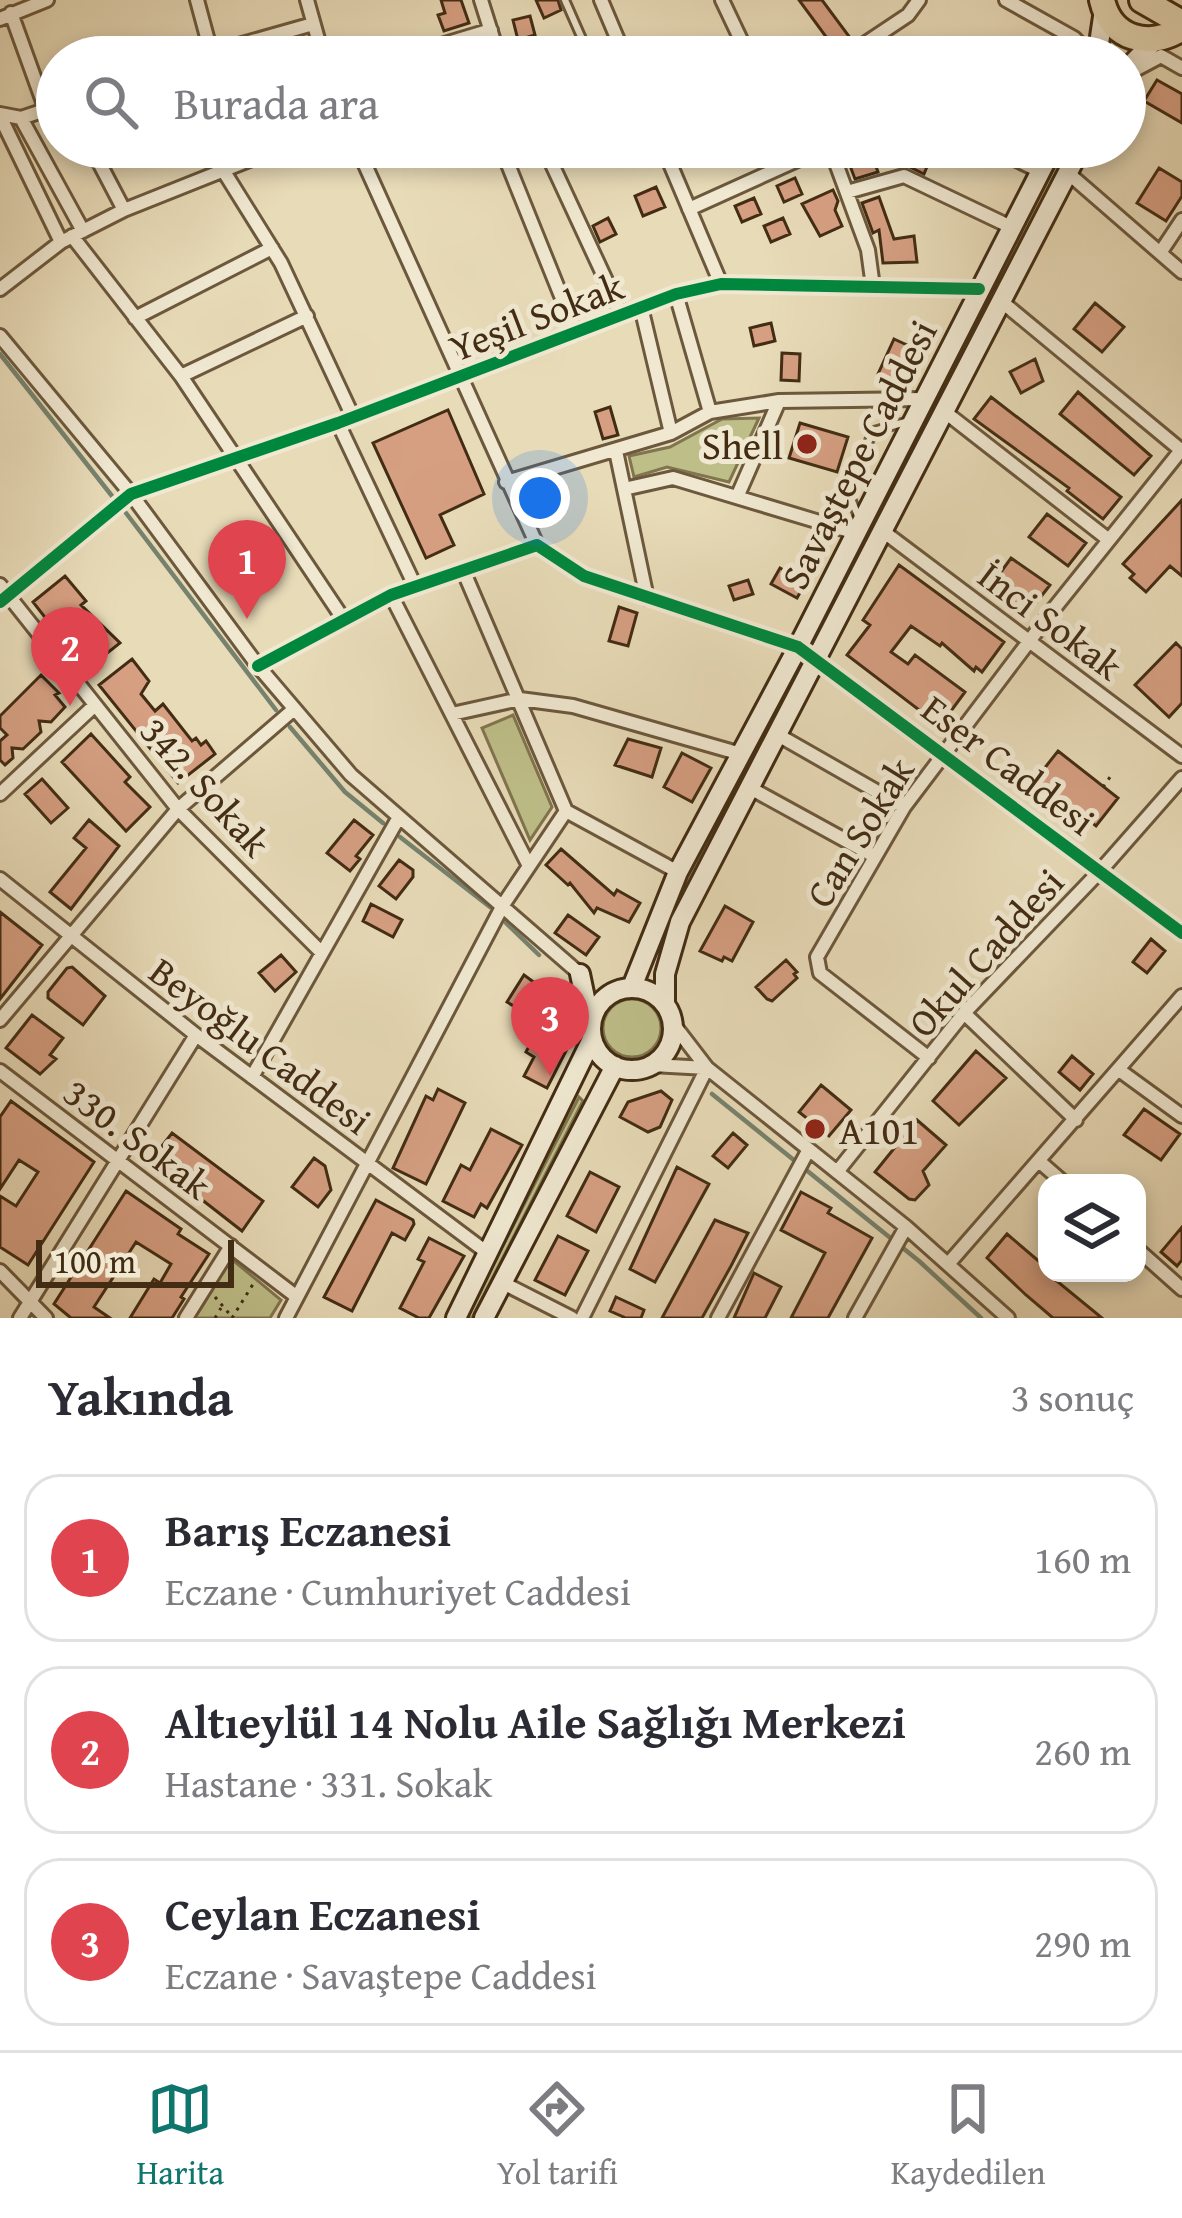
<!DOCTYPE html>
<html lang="tr">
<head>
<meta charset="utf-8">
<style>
  body { margin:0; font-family:"Gentium Book Plus",serif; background:#f7f7f7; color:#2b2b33 }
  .controls { position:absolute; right:36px; bottom:36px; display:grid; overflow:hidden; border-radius:24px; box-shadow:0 6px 18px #0003 }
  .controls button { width:108px; height:108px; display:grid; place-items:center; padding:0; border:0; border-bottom:3px solid #e1e1e2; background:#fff; color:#2b2b33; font:60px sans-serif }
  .scale { position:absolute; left:36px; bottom:30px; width:198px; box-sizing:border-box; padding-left:12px; border:6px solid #422c13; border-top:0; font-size:33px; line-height:42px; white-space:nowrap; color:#422c13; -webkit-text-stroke:9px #f0e8d1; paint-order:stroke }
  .you { position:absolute; left:540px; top:498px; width:42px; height:42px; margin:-30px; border:9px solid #fff; border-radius:50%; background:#1a73e8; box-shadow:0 0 0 18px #1a73e833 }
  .badge { display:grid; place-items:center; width:78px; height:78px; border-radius:50%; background:#0f766e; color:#fff; font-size:39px; font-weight:700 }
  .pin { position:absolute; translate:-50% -99px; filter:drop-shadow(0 3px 6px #0008) }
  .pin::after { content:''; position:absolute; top:63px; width:42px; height:36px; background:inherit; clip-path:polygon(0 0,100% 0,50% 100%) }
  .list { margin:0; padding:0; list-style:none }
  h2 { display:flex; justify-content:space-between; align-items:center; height:156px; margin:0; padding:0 48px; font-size:51px }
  h2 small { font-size:39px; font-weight:400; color:#7c7c81 }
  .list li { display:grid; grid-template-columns:78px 1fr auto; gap:36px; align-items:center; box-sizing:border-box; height:168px; margin:0 24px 24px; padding:0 24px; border:3px solid #e1e1e2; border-radius:36px }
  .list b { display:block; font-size:45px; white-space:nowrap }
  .list p { margin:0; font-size:39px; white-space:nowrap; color:#7c7c81 }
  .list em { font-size:39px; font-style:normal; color:#7c7c81 }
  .icon { flex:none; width:66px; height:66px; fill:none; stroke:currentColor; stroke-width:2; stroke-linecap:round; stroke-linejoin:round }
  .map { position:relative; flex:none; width:1182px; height:1318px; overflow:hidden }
  .search { position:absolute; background:#fff; box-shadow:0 6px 18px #0003; left:36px; right:36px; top:36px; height:132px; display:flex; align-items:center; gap:30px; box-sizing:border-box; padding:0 42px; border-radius:66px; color:#7c7c81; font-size:45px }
  .sheet { height:732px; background:#fff }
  nav { display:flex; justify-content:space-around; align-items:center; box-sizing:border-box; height:168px; border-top:3px solid #e1e1e2; background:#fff; font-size:33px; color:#7c7c81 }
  nav a { display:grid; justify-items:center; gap:6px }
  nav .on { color:#0f766e }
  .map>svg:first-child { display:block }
</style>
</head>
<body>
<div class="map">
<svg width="1182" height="1318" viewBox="0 0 1182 1318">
  <rect width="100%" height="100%" fill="#e8dbb8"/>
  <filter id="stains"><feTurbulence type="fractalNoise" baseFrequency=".00167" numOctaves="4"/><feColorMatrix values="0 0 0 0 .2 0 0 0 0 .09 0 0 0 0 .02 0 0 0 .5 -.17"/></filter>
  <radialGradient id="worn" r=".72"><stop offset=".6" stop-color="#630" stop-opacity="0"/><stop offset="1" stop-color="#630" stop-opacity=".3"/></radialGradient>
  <path fill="#bebe89" stroke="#80754e" stroke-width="3" d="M1063,147H1070L817,639Z
    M759,418L729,482L667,467L634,477L629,456L670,447L722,419Z
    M796,683L680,908L666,937L662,934L740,779Z
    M513,715L552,807L530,840L482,728Z
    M603 1028a29 29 0 1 1 58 0a29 29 0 1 1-58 0Z
    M579,1097L583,1101L472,1318H466Z
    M229,1257L281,1300L270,1318H191Z"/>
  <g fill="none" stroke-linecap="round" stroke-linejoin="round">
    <path stroke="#76826e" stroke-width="4.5" d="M0,354L112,496
      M126,513L276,710
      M290,727L345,792L383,823
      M400,837L490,907
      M506,923L539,955
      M712,1094L919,1261L981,1318"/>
  </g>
  <path fill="#d69f82" stroke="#422c13" stroke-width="3" d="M441,0H461L469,23L444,31L438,15L445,13Z
    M536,0H558L561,10L544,18Z
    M799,0H822L851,39L835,49Z
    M530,16L535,35L518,40L513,20Z
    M1157,80L1182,94V123L1144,101Z
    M869,147L878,172L855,179L846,155Z
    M910,147H935L924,174L910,167Z
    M1159,168L1182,182V196L1166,221L1137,203Z
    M795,178L802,194L784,202L777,186Z
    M656,187L665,207L643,216L635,196Z
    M833,190L838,201L835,210L842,226L820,236L802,204Z
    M879,197L894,239L914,236L917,262L883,263L879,230L873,233L862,203Z
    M754,198L761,214L742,222L735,206Z
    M608,218L616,234L600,242L593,226Z
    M783,218L790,234L771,242L764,226Z
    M1095,303L1124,327L1102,352L1074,329Z
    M771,323L775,341L754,346L750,328Z
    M894,339L922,352L905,387L878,374Z
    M782,353L800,354L799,381L781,380Z
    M1035,359L1043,381L1021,393L1010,372Z
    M1078,392L1151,456L1134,475L1060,414Z
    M991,397L1121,497L1103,519L1067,491L1069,488L974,419Z
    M610,407L618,435L603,439L595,412Z
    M448,410L484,494L440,515L454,545L426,558L373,443Z
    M800,423L848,437L837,472L789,458Z
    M1182,500V576L1170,566L1146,592L1130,578L1134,574L1123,564Z
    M1047,514L1086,543L1068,566L1029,537Z
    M1011,558L1050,585L1026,616L988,590Z
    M899,565L1004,642L982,672L976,667L974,671L942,643L940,646L911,626L891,652L908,664L915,655L965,692L940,726L847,655L870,625L863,620Z
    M780,568L806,582L797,598L771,584Z
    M65,576L86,601L81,605L120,643L86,670L33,602Z
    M748,580L753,594L734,600L729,586Z
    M619,607L637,613L628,646L609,641Z
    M1176,643L1182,649V703L1169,717L1135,685Z
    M132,659L149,681L141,694L155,711L163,704L192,741L196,738L201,745L206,741L215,754L178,783L99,685Z
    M41,675L59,693L55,695L65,707L51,722L39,721L41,732L23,749L12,748L13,758L5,765L0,760V741L7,735L0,728V716Z
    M91,734L130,777L125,782L150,807L126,831L62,762Z
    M628,739L661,748L652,777L615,765Z
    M1058,751L1118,798L1096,826L1036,779Z
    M682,753L711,768L692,802L664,787Z
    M42,779L68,808L51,823L25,794Z
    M89,820L119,846L71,909L50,892L86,848L74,838Z
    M354,820L373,835L356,856L360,859L350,871L327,853Z
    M561,849L614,895L617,890L640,903L629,922L597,908L594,913L570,883L568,885L546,865Z
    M399,860L413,870V877L396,899L379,886Z
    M371,904L402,920L393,937L363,921Z
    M725,906L753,922L732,961L724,957L722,961L700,951Z
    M0,912L42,945L0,999Z
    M568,915L599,937L586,955L555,933Z
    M1151,939L1165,951L1147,973L1133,962Z
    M281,955L296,972L275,991L259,973Z
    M786,960L797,972L794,974L797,978L772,1001L767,999L756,987Z
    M72,967L105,996L83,1025L48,998V992L67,968Z
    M524,975L558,1000L568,1030L524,1005L520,1010L507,1002Z
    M32,1015L63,1038L50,1055L56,1059L40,1074L6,1048Z
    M535,1035L566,1051L547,1088L524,1076L534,1057L526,1052Z
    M976,1051L1006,1078L959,1125L933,1101Z
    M1072,1056L1093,1074L1080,1090L1059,1072Z
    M821,1085L851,1110L829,1136L799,1112Z
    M438,1089L465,1103L426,1184L393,1168L426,1096L433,1100Z
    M661,1091L672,1100L660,1127L648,1132L620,1117L628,1102Z
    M11,1101L94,1162L28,1265L0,1247V1196L16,1206L38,1172L19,1160L0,1189V1117Z
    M1144,1109L1180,1134L1161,1160L1124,1135Z
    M917,1120L946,1145L923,1171L929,1185L915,1200L909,1199L875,1172Z
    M491,1129L522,1145L487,1208L481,1204L474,1217L443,1201L461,1165L470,1170Z
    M172,1133L263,1201L242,1231L151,1160Z
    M733,1133L747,1145L728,1168L713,1156Z
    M314,1158L325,1166L331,1190L318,1207L292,1187Z
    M677,1167L709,1184L655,1282L630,1269Z
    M590,1172L619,1187L596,1232L567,1216Z
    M126,1191L181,1229L178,1234L209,1254L181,1297L184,1299L172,1318H130L154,1279L160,1283L171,1264L136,1242L94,1307L110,1318H71L54,1304Z
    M801,1192L831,1208L828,1213L872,1238L828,1318H791L825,1253L781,1230Z
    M376,1200L413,1220L414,1224L405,1240L392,1233L352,1311L324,1297Z
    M715,1220L748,1233L731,1266L702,1318H662Z
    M1182,1227V1260L1177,1266L1161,1252Z
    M1007,1234L1041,1263L1047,1273L1102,1318H1053L1026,1295L987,1258Z
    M558,1236L588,1251L565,1295L535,1280Z
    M429,1238L464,1256L429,1318H419L400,1308L424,1262L418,1259Z
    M754,1273L781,1287L765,1318H734Z
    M616,1297L644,1310L641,1318H626L610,1311Z"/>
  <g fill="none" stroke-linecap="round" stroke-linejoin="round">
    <defs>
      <path id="lane" d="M565,0L590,57
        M858,516L846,486L874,431L909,421"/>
      <path id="street" d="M197,0L211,52
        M307,0L323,57
        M481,0L499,57
        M601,0L625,57
        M722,0L749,57
        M1006,0L1074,38L1092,57
        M11,13L46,110
        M0,19L47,0
        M196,57L313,24
        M401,57L491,30
        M845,57L908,15L919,0
        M1131,72L1161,56L1182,68
        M0,114L21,118L57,106
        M0,116L61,242
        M21,118L83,231
        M91,147L124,210
        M357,147L537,545
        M501,147L576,333
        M544,147L622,315
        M663,147L721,284
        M830,147L868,250L873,287
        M989,147L1040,171
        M360,154L380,147
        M667,158L686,147
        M223,170L281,263L353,417
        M1068,173L1182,272
        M847,192L904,176L1011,227
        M689,209L826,147
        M72,236L181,376L344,620
        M1160,253L1182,220
        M0,289L61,242L124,210L282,147
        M676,294L710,412
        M1001,301L1182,451
        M641,307L671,433
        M135,318L272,248
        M0,336L131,494L258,666L351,775L580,974
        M181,376L307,316
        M945,412L1109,540
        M338,423L415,586
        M616,451L647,598
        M506,482L671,433L710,412L779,401L923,399
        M624,489L673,478L856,533
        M738,495L779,401
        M884,532L1182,756
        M463,570L566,811L678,872
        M0,585L178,809L322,953
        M391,595L529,866
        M0,602L131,494L338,423L676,294L721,284L979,289
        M258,666L391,595L537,545L584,576L798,647L1182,933
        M452,714L520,699L573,706L741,754
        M778,735L904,807
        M750,788L874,856
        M0,794L95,705
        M0,879L196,1035L489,1254
        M964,1013L1076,1120
        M0,1020L178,809L293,710
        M674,1025L707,1068L906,1227L1008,1318
        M929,1058L820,973L817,957L904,807L1052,611L1182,449
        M652,1065L707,1068
        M1119,1070L1182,1116
        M0,1071L297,1297
        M252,1077L399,817
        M1040,1162L1064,1183
        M837,1172L964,1013L1101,870L1182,778
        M1137,1249L1182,1289
        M949,1263L1182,996
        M0,1271L46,1318
        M503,1283L572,1318
        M20,1318L196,1035
        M186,1318L231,1246
        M286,1318L503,905L566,811
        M582,1318L707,1068
        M718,1318L808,1151
        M855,1318L906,1227"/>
      <path id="secondary" d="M1097,57L1104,10
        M1125,71L1154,41
        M580,974L590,1022
        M632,987L678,872L798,647L1053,147
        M591 1029a41 41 0 1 1 82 0a41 41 0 1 1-82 0Z
        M665,1002V974L680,922L1081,147
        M456,1318L592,1039
        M484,1318L615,1066"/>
      <path id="highway" d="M1102,0C1111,40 1150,49 1182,28
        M1142,0L1182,23"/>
    </defs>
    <use href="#lane" stroke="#6c583c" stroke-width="12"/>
    <use href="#street" stroke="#6c583c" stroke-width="18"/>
    <use href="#secondary" stroke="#422c13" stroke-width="24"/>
    <use href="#highway" stroke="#422c13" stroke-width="30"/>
    <path stroke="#422c13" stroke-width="3" stroke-dasharray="3 6" stroke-linecap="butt" d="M1103,787L1113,773
      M215,1297L233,1318
      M215,1318L221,1308
      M232,1318L255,1281"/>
    <use href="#lane" stroke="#f0e8d1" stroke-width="6"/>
    <use href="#street" stroke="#f0e8d1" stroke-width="12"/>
    <use href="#secondary" stroke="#f0e8d1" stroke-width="18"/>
    <use href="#highway" stroke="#e8dbb8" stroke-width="24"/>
    <defs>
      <path id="cycleway" d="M0,602L131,494L338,423L676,294L721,284L979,289
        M258,666L391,595L537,545L584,576L798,647L1182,933"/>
    </defs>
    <use href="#cycleway" stroke="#f0e8d1" stroke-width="20"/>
    <use href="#cycleway" stroke="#00873e" stroke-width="12"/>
  </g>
  <g fill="#8f2418" stroke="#f0e8d1" stroke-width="4.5">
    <circle cx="807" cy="444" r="12"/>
    <circle cx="815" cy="1129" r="12"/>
  </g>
  <g text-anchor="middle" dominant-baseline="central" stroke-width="10" stroke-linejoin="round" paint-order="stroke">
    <g font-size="39" fill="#422c13" stroke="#f0e8d1">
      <text transform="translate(536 316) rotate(-21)">Yeşil Sokak</text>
      <text transform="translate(858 454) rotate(-63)">Savaştepe Caddesi</text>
      <text transform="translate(1051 620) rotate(37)">İnci Sokak</text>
      <text transform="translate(1009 764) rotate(37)">Eser Caddesi</text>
      <text transform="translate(206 786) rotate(48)">342. Sokak</text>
      <text transform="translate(859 832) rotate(-58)">Can Sokak</text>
      <text transform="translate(985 952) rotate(-48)">Okul Caddesi</text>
      <text transform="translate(261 1045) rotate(37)">Beyoğlu Caddesi</text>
      <text transform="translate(138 1138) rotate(37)">330. Sokak</text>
    </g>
    <g font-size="39" fill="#422c13" stroke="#f0e8d1" text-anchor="end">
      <text x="783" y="444">Shell</text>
      <text x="839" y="1129" text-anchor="start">A101</text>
    </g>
  </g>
  <rect width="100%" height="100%" filter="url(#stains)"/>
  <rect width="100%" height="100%" fill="url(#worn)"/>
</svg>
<div class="controls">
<button><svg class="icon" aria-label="layers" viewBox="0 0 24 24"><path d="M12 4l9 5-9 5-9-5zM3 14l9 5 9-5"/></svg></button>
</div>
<div class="scale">100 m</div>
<div class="you"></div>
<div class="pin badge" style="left:247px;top:619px;background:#e0444e">1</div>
<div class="pin badge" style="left:70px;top:706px;background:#e0444e">2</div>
<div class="pin badge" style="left:550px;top:1076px;background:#e0444e">3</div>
<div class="search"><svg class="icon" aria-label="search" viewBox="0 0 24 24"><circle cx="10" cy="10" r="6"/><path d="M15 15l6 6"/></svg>Burada ara</div>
</div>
<section class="sheet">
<h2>Yakında<small>3 sonuç</small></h2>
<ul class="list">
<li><span class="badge" style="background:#e0444e">1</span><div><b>Barış Eczanesi</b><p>Eczane · Cumhuriyet Caddesi</p></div><em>160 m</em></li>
<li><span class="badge" style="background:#e0444e">2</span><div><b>Altıeylül 14 Nolu Aile Sağlığı Merkezi</b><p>Hastane · 331. Sokak</p></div><em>260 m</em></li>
<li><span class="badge" style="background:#e0444e">3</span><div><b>Ceylan Eczanesi</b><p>Eczane · Savaştepe Caddesi</p></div><em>290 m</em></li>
</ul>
</section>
<nav>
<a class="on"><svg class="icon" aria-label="map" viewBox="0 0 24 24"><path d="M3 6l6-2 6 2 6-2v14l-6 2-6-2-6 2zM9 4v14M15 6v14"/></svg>Harita</a>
<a><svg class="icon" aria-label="directions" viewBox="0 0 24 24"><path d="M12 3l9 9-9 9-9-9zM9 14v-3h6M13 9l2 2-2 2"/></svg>Yol tarifi</a>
<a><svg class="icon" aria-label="saved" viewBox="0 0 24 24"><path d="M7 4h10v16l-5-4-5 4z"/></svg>Kaydedilen</a>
</nav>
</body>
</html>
